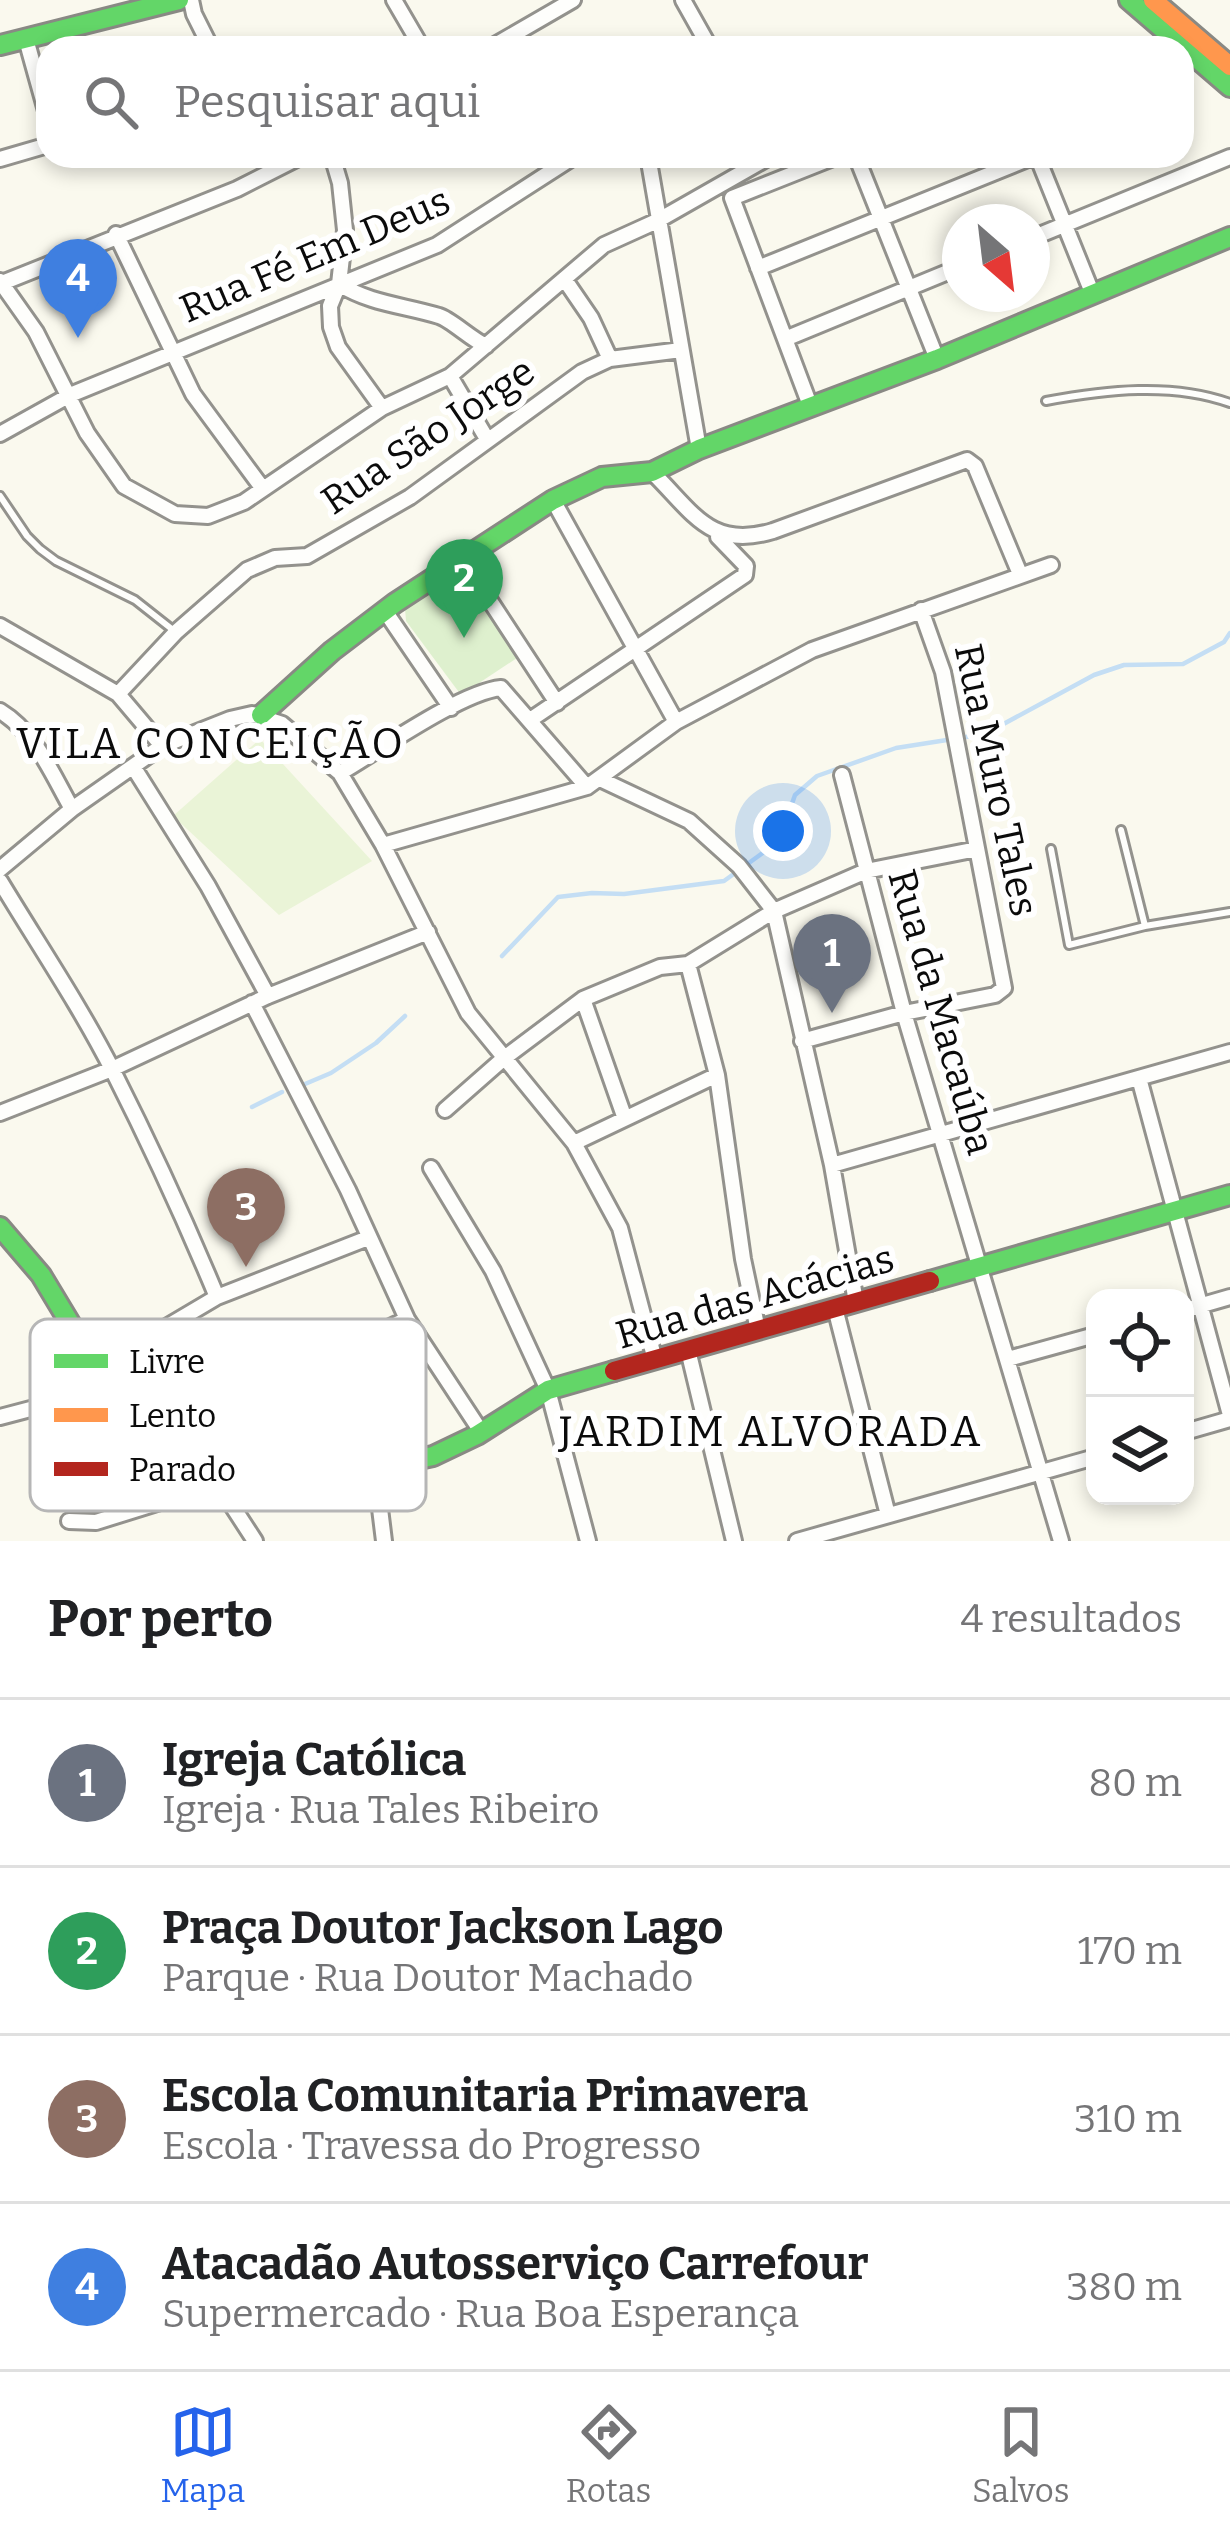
<!DOCTYPE html>
<html lang="pt">
<head>
<meta charset="utf-8">
<style>
  body { margin:0; font-family:Bitter,serif; background:#f6f6f6; color:#202124 }
  .controls { position:absolute; right:36px; bottom:36px; display:grid; overflow:hidden; border-radius:24px; box-shadow:0 6px 18px #0003 }
  .controls button { width:108px; height:108px; display:grid; place-items:center; padding:0; border:0; border-bottom:3px solid #e0e0e0; background:#fff; color:#202124; font:60px sans-serif }
  .compass { position:absolute; left:942px; top:204px; width:108px; height:108px; border-radius:50%; background:#fff; box-shadow:0 6px 18px #0003; rotate:152deg }
  .you { position:absolute; left:783px; top:831px; width:42px; height:42px; margin:-30px; border:9px solid #fff; border-radius:50%; background:#1a73e8; box-shadow:0 0 0 18px #1a73e833 }
  .badge { display:grid; place-items:center; width:78px; height:78px; border-radius:50%; background:#2563eb; color:#fff; font-size:39px; font-weight:700 }
  .pin { position:absolute; translate:-50% -99px; filter:drop-shadow(0 3px 6px #0008) }
  .pin::after { content:''; position:absolute; top:63px; width:42px; height:36px; background:inherit; clip-path:polygon(0 0,100% 0,50% 100%) }
  .list { margin:0; padding:0; list-style:none }
  h2 { display:flex; justify-content:space-between; align-items:center; height:156px; margin:0; padding:0 48px; font-size:51px }
  h2 small { font-size:39px; font-weight:400; color:#757577 }
  .list li { display:grid; grid-template-columns:78px 1fr auto; gap:36px; align-items:center; box-sizing:border-box; height:168px; padding:0 48px; border-top:3px solid #e0e0e0 }
  .list b { display:block; font-size:45px; white-space:nowrap }
  .list p { margin:0; font-size:39px; white-space:nowrap; color:#757577 }
  .list em { font-size:39px; font-style:normal; color:#757577 }
  .icon { flex:none; width:66px; height:66px; fill:none; stroke:currentColor; stroke-width:2; stroke-linecap:round; stroke-linejoin:round }
  .map { position:relative; flex:none; width:1230px; height:1541px; overflow:hidden }
  .search { position:absolute; background:#fff; box-shadow:0 6px 18px #0003; left:36px; right:36px; top:36px; height:132px; display:flex; align-items:center; gap:30px; box-sizing:border-box; padding:0 42px; border-radius:36px; color:#757577; font-size:45px }
  .sheet { height:828px; background:#fff }
  nav { display:flex; justify-content:space-around; align-items:center; box-sizing:border-box; height:168px; border-top:3px solid #e0e0e0; background:#fff; font-size:33px; color:#757577 }
  nav a { display:grid; justify-items:center; gap:6px }
  nav .on { color:#2563eb }
  .map>svg:first-child { display:block }
</style>
</head>
<body>
<div class="map">
<svg width="1230" height="1541" viewBox="0 0 1230 1541">
  <rect width="100%" height="100%" fill="#faf9ee"/>
  <path fill="#def0ce" d="M458,571L467,574L520,656L461,695L406,621L405,608Z"/>
  <path fill="#eaf4d7" d="M260,739L372,861L279,915L173,816Z"/>
  <g fill="none" stroke-linecap="round" stroke-linejoin="round">
    <path stroke="#c4def4" stroke-width="4.5" d="M502,956L558,897L592,893L624,894L724,881L779,841L795,795L817,776L896,748L985,734L1094,675L1124,665L1183,664L1224,642L1230,633
      M305,1084L331,1073L376,1043L405,1016
      M252,1107L282,1092"/>
    <defs>
      <path id="lane" d="M1046,401C1105,390 1172,382 1230,403
        M0,496L27,536L40,549L56,561L135,600L173,630
        M1121,830L1145,926
        M1051,849L1069,945L1145,926L1230,912"/>
      <path id="street" d="M191,0L194,14L211,48
        M394,0L422,48
        M683,0L710,48
        M26,39L48,118
        M490,48L573,0
        M332,156L340,183L345,230L339,284L330,306L331,327L338,347L382,408
        M648,156L699,449
        M856,156L937,359
        M1037,156L1093,295
        M0,159L48,145
        M116,234L193,394L263,489
        M1032,238L1230,157
        M758,268L1035,156
        M565,280L591,318L610,359
        M0,281L36,332L87,433L124,486L175,514L208,516L244,502L382,408L450,376L604,245L657,221L771,156
        M2,283L237,189L302,156
        M339,284C371,304 403,305 439,316C450,319 471,339 486,346
        M785,339L960,267
        M450,376L487,439
        M811,408L732,198L838,156
        M0,434L70,395L437,245L575,156
        M652,472C693,512 710,550 773,531L967,460L975,466L1020,574
        M553,500L676,722
        M462,558L557,703
        M385,611L451,708
        M0,626L118,694L162,746
        M118,694L176,632L247,570L275,558L307,556L410,497L582,372L610,359L681,350
        M0,711C36,733 52,774 72,809
        M530,720L745,575L746,566L718,537
        M134,768L208,886L268,996
        M340,773C378,751 461,692 501,688L587,787
        M842,775L904,1013L1061,1541
        M602,780L689,821L739,866L774,911L832,1165L856,1302
        M383,845L587,787L676,722L812,650L1051,565
        M0,869L72,809L162,746L230,719L252,714L282,724L340,773L383,845L468,1013L574,1143L620,1228L655,1360
        M0,881C38,944 80,1006 113,1071C151,1146 185,1220 217,1297
        M688,964L717,1075L743,1259L758,1330
        M583,999L624,1116
        M252,1003L348,1190L407,1319L480,1430
        M802,1041L904,1013L995,995L1004,988L943,672L921,610
        M1139,1078L1230,1415
        M445,1110L503,1059L583,999L660,967L688,964L774,911L866,871L977,849
        M0,1113L112,1069L268,996L428,932
        M574,1143L717,1075
        M832,1165L1230,1052
        M431,1168L493,1271L548,1390L588,1541
        M835,1308L888,1515
        M1185,1310L1230,1297
        M688,1350L734,1541
        M1008,1359L1095,1335
        M97,1368L217,1297L368,1238
        M0,1417L137,1381L382,1331L407,1319
        M1185,1432L1230,1419
        M375,1468L384,1541
        M69,1521L96,1522L218,1484L255,1541
        M797,1541L1095,1457"/>
      <path id="fast" d="M1129,0L1230,87
        M0,45L179,0
        M261,715L332,651L395,603L553,500L602,477L652,472L699,449L937,359L1230,237
        M0,1227L41,1275L97,1368L137,1381L218,1484L354,1473L433,1456L477,1435L548,1390L614,1371
        M930,1281L1230,1195"/>
      <path id="slow" d="M1153,0L1230,66"/>
      <path id="jam" d="M614,1371L930,1281"/>
    </defs>
    <use href="#lane" stroke="#93928d" stroke-width="12"/>
    <use href="#street" stroke="#93928d" stroke-width="20"/>
    <use href="#fast" stroke="#898984" stroke-width="24"/>
    <use href="#slow" stroke="#898984" stroke-width="24"/>
    <use href="#jam" stroke="#898984" stroke-width="24"/>
    <use href="#lane" stroke="#fefefc" stroke-width="6"/>
    <use href="#street" stroke="#fefefc" stroke-width="14"/>
    <use href="#fast" stroke="#63d668" stroke-width="18"/>
    <use href="#slow" stroke="#ff974d" stroke-width="18"/>
    <use href="#jam" stroke="#b3261e" stroke-width="18"/>
  </g>
  <g text-anchor="middle" dominant-baseline="central" stroke-width="12" stroke-linejoin="round" paint-order="stroke">
    <g font-size="39" fill="#0b0b0b" stroke="#fff">
      <text transform="translate(315 255) rotate(-23)">Rua Fé Em Deus</text>
      <text transform="translate(428 436) rotate(-34)">Rua São Jorge</text>
      <text transform="translate(996 780) rotate(78)">Rua Muro Tales</text>
      <text transform="translate(941 1012) rotate(74)">Rua da Macaúba</text>
      <text transform="translate(755 1297) rotate(-16)">Rua das Acácias</text>
    </g>
    <g font-size="42" letter-spacing="3" fill="#0b0b0b" stroke="#fff">
      <text x="211" y="744">VILA CONCEIÇÃO</text>
      <text x="771" y="1432">JARDIM ALVORADA</text>
    </g>
  </g>
  <rect x="30" y="1319" width="396" height="192" rx="18" fill="#fff" stroke="#b6b6b6" stroke-width="3"/>
  <rect x="54" y="1354" width="54" height="14" fill="#63d668"/>
  <rect x="54" y="1408" width="54" height="14" fill="#ff974d"/>
  <rect x="54" y="1462" width="54" height="14" fill="#b3261e"/>
  <g font-size="33" fill="#0b0b0b">
    <text x="129" y="1373">Livre</text>
    <text x="129" y="1427">Lento</text>
    <text x="129" y="1481">Parado</text>
  </g>
</svg>
<div class="controls">
<button><svg class="icon" aria-label="locate" viewBox="0 0 24 24"><circle cx="12" cy="12" r="6"/><path d="M12 2v4M12 18v4M2 12h4M18 12h4"/></svg></button>
<button><svg class="icon" aria-label="layers" viewBox="0 0 24 24"><path d="M12 4l9 5-9 5-9-5zM3 14l9 5 9-5"/></svg></button>
</div>
<svg class="compass" viewBox="-18 -18 36 36"><path d="M0-13l5 13h-10z" fill="#e53935"/><path d="M0 13l5-13h-10z" fill="#757577"/></svg>
<div class="you"></div>
<div class="pin badge" style="left:832px;top:1013px;background:#6b7280">1</div>
<div class="pin badge" style="left:464px;top:638px;background:#2e9e5b">2</div>
<div class="pin badge" style="left:246px;top:1267px;background:#8d6e63">3</div>
<div class="pin badge" style="left:78px;top:338px;background:#3f7fe0">4</div>
<div class="search"><svg class="icon" aria-label="search" viewBox="0 0 24 24"><circle cx="10" cy="10" r="6"/><path d="M15 15l6 6"/></svg>Pesquisar aqui</div>
</div>
<section class="sheet">
<h2>Por perto<small>4 resultados</small></h2>
<ul class="list">
<li><span class="badge" style="background:#6b7280">1</span><div><b>Igreja Católica</b><p>Igreja · Rua Tales Ribeiro</p></div><em>80 m</em></li>
<li><span class="badge" style="background:#2e9e5b">2</span><div><b>Praça Doutor Jackson Lago</b><p>Parque · Rua Doutor Machado</p></div><em>170 m</em></li>
<li><span class="badge" style="background:#8d6e63">3</span><div><b>Escola Comunitaria Primavera</b><p>Escola · Travessa do Progresso</p></div><em>310 m</em></li>
<li><span class="badge" style="background:#3f7fe0">4</span><div><b>Atacadão Autosserviço Carrefour</b><p>Supermercado · Rua Boa Esperança</p></div><em>380 m</em></li>
</ul>
</section>
<nav>
<a class="on"><svg class="icon" aria-label="map" viewBox="0 0 24 24"><path d="M3 6l6-2 6 2 6-2v14l-6 2-6-2-6 2zM9 4v14M15 6v14"/></svg>Mapa</a>
<a><svg class="icon" aria-label="directions" viewBox="0 0 24 24"><path d="M12 3l9 9-9 9-9-9zM9 14v-3h6M13 9l2 2-2 2"/></svg>Rotas</a>
<a><svg class="icon" aria-label="saved" viewBox="0 0 24 24"><path d="M7 4h10v16l-5-4-5 4z"/></svg>Salvos</a>
</nav>
</body>
</html>
